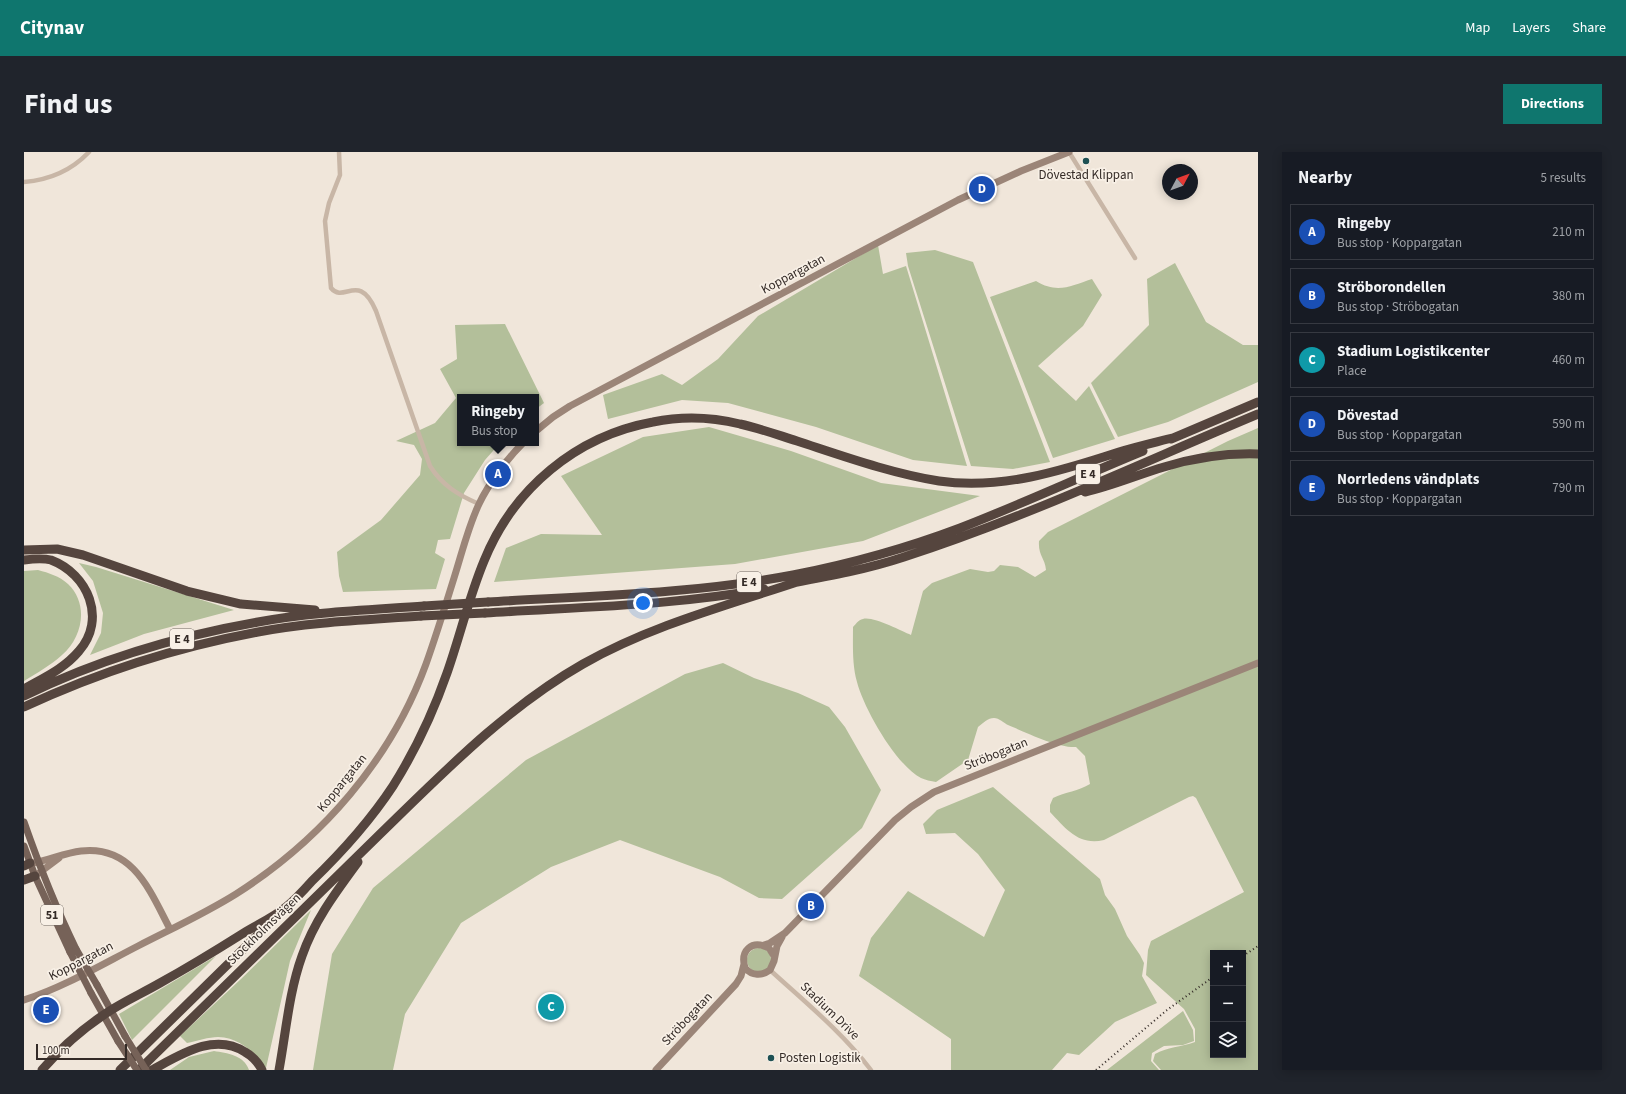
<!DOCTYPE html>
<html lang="en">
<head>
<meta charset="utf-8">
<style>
  body { margin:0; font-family:"Source Sans 3",sans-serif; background:#20242c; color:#f1f3f6 }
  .controls { position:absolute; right:12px; bottom:12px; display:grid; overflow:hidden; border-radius:0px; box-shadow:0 2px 10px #0003 }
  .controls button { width:36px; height:36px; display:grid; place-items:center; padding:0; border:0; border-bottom:1px solid #363941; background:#171b24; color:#f1f3f6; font:20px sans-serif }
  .compass { position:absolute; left:1138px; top:12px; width:36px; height:36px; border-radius:50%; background:#171b24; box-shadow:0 2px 10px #0003; rotate:49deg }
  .scale { position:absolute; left:12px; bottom:10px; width:91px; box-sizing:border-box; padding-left:4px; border:2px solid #342b27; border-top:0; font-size:11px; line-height:14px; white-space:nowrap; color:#342b27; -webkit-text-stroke:3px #f8f0e6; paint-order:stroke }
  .you { position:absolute; left:619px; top:451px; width:14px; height:14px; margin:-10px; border:3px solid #fff; border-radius:50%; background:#1a73e8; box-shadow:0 0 0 6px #1a73e833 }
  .badge { display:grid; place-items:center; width:26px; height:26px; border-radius:50%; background:#0f766e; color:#fff; font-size:13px; font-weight:700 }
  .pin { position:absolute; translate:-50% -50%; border:2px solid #fff; box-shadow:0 1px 4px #0006 }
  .popup { position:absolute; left:433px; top:242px; width:82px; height:52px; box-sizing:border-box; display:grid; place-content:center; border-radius:0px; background:#171b24; filter:drop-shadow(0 1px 3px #0005); font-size:13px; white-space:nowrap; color:#9ea1a6 }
  .popup b { font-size:15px; color:#f1f3f6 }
  .popup::after { content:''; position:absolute; left:50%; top:100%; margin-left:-8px; border:8px solid transparent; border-top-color:#171b24 }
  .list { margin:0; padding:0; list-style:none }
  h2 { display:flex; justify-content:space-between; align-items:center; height:52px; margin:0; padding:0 16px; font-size:17px }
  h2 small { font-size:13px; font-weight:400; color:#9ea1a6 }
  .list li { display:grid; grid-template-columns:26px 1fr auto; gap:12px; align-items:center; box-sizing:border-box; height:56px; margin:0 8px 8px; padding:0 8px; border:1px solid #363941; border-radius:0px }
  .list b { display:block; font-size:15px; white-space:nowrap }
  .list p { margin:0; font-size:13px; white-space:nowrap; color:#9ea1a6 }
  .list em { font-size:13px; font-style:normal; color:#9ea1a6 }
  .icon { flex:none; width:22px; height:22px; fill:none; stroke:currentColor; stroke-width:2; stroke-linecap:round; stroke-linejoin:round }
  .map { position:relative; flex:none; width:1234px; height:918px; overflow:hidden; border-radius:0px }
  header { display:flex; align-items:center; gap:24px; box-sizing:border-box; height:56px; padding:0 20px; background:#0f766e; color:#fff }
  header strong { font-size:19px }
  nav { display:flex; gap:22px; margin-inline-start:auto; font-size:14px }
  .intro { display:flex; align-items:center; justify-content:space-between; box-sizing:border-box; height:96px; padding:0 24px }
  h1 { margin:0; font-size:28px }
  .button { padding:10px 18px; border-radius:0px; background:#0f766e; color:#fff; font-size:14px; font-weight:700 }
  main { display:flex; gap:24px; padding:0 24px }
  aside { flex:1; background:#171b24; border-radius:0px; box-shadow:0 2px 10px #0003 }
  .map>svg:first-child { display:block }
</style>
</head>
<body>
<header>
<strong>Citynav</strong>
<nav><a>Map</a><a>Layers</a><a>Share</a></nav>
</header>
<div class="intro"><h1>Find us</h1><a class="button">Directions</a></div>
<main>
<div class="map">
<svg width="1234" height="918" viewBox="0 0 1234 918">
  <rect width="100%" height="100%" fill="#f0e6da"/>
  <path fill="#b3bf9a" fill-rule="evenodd" d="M854,93L859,122L882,114L943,314L889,308L792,275L704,251L658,248L584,267L579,243L638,222L658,233L694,207L734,164Z
    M911,98L949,110L1026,310L989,317L947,314L884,114L882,101Z
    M1151,111L1182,170L1219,193H1234V230L1144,270L1094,285L1067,231L1125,173L1123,127Z
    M1068,127L1078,143L1059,174L1014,214L1052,249L1065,234L1091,287L1029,306L966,145L1012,129C1033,142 1047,134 1068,127Z
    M481,172L520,251L512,257V245H436V291H476L461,308L440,341L426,387L414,388L411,401L421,407L412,437L319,440L315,424L313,400L357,368L396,323L398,307L390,293L372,289L411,271L432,246L416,217L433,207L431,173Z
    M685,275L767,299L857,331L956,344L839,389L711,412L470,430L482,396L517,382L578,383L537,324L619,285Z
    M1234,276V918H1137L1129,909L1131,902C1143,895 1157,895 1171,890V877L1160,857L1122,823L1124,798L1127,789L1220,740L1172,646L1169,644L1165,645L1080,688C1055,694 1042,677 1026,660V653L1029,646C1041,640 1055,639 1066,632L1061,604L1052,595C1034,596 1001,580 984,573C980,571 975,566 970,566C964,566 959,571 954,575L944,608L912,630C907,629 901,628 897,626C872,613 840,557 833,530C828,513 829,492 829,475C832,472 834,468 839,467C849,464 877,479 887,483L899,439L908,431L946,417L964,420L970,419L976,413L994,415L1011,425L1022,418C1021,406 1014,404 1015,389L1024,380L1204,289ZM1189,801H1219V903H1189Z
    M55,411L72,415L210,458L120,482L66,503L77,481L79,461L69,429Z
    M14,418C25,421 35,424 44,432C65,452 59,485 38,503C27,513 13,521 0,529V419Z
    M699,511L730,526L774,541L805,555L821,575L857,638L838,676L758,747L735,746L696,725L596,688L527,715L437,771L381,862L369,918H289L308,802L349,736L502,608L661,522Z
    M969,635L1076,727L1081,743L1091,757L1103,784L1116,803L1120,811L1118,824L1133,851L1091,870L1055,903L1043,901L1028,918H927V887L835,824L847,786L884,739L960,785L981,738L954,702L931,681L902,682L899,672L913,658Z
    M287,758L266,809L242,916C229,900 217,886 194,885C185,885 173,889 163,891L156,884L217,827Z
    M723 808a12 12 0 1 1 24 0a12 12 0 1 1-24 0Z
    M192,804L108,888L95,862Z
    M1159,859L1169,878L1170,889L1159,893L1140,894L1128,901L1127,909L1135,918H1083Z
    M190,899C203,901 220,903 225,918H146L165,905Z"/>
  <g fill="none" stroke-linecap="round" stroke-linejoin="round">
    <path stroke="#c8b6a6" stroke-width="4.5" d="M315,0L316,23L305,51L301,69L307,136C320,152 335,119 352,159L406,314C418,333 434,343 455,352
      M1045,0L1111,106
      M0,30C25,28 48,18 65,0
      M746,818C781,850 818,880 847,918"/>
    <path stroke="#9b8578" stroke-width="7" d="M512,279L529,265L546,254L934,48L997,19L1045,0
      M9,711C25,708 41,701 57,699C109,693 126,739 146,777
      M15,721L35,706
      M740,793L746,791L761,781L871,668L887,655L910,640L1234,511
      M750,804L745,796C727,787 716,799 721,816C728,824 738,824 746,818L750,809L753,794L758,785
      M0,848C40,835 77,813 114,794C147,777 180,762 212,742C297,688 367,608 402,512C412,484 421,455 430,426C438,401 444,375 455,352C465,331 483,307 499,291
      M632,918L712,832L717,824L720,812"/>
    <path stroke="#766258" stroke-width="7" d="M0,670C15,713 32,756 52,797
      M0,694L11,724L46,800
      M73,833L101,884
      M67,841L94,889"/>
    <path stroke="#55453e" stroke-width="9" d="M1147,287L1234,250
      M1061,340C1088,334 1113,323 1140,315C1170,306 1203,301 1234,302
      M0,398L33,397L59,403L163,439L217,452L291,458
      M0,408C8,407 19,406 27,408C64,422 83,467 55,499C40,517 19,526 0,537
      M768,431C806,424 844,417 880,405C1001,366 1117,311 1234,262
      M464,450C566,444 669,442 769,423C826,412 883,396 936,376C998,352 1058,324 1119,299
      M461,461C554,455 648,454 740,437
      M0,544C73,508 154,484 234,470C288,460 345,458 400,454
      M0,555C75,520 153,495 234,480C287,470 343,468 397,464
      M0,714L6,711
      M0,728L11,724
      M18,918C35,898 56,879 78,864C96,851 117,842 136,831C163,816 191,799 218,782C232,773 249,766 262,755C271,748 280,738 288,729C318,700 346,669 369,634C391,599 409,561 423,521C436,484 445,445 460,409C489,337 552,284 629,270C657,264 688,265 716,272C735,276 754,283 773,289C819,304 866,321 915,329C977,338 1037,319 1095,300C1114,294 1133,290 1152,285
      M96,918L250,767
      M115,918C193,841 272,764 351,687C416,624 480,557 559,512C626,474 701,454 773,430
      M128,918C156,903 190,880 221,900C228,904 234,910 238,918
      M255,918C262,880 265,840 278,804C290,769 312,740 334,710"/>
    <path stroke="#342b27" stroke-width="2" stroke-dasharray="1 3" stroke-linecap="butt" d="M1219,804L1234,794
      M1072,918L1143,858L1189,825"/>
    <path stroke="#766258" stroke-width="7" d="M52,797L73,833
      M46,800L67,841
      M101,884L122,918
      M94,889L113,918"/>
    <path stroke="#55453e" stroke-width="9" d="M400,454L464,450
      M397,464L461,461"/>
  </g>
  <g fill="#1e5154" stroke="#f8f0e6" stroke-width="1.5">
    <circle cx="1062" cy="9" r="4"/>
    <circle cx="747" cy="906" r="4"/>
  </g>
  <g text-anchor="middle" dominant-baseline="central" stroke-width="3.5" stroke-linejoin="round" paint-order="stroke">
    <g fill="#f8f0e6" stroke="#6f6660" stroke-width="1">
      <rect x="1052" y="312" width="24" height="20" rx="3"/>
      <rect x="713" y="420" width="24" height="20" rx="3"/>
      <rect x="146" y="477" width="24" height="20" rx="3"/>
      <rect x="17" y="753" width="22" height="20" rx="3"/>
    </g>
    <g font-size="12" font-weight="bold" fill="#342b27">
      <text x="1064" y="322">E 4</text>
      <text x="725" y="430">E 4</text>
      <text x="158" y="487">E 4</text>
      <text x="28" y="763">51</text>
    </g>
    <g font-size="13" fill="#342b27" stroke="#f8f0e6">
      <text x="1062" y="23">Dövestad Klippan</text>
      <text x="755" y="906" text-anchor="start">Posten Logistik</text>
    </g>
    <g font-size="13" fill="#342b27" stroke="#f8f0e6">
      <text transform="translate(769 122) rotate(-28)">Koppargatan</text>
      <text transform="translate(972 602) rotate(-22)">Ströbogatan</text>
      <text transform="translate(318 631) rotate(-51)">Koppargatan</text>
      <text transform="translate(240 777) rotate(-44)">Stockholmsvägen</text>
      <text transform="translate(57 809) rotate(-27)">Koppargatan</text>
      <text transform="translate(806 859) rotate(44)">Stadium Drive</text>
      <text transform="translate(663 867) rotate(-47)">Ströbogatan</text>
    </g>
  </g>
</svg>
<div class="controls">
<button>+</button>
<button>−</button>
<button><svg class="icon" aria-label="layers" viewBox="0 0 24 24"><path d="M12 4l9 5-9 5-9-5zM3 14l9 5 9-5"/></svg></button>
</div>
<svg class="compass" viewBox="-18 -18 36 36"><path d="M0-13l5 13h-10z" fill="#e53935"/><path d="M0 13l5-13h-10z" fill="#9ea1a6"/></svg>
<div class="scale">100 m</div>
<div class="you"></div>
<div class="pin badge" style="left:474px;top:322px;background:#1a4fb4">A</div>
<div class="popup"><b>Ringeby</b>Bus stop</div>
<div class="pin badge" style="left:787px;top:754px;background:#1a4fb4">B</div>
<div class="pin badge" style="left:527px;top:855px;background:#0f9aa8">C</div>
<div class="pin badge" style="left:958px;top:37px;background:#1a4fb4">D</div>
<div class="pin badge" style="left:22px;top:858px;background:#1a4fb4">E</div>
</div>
<aside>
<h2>Nearby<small>5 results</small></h2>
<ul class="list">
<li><span class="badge" style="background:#1a4fb4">A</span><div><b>Ringeby</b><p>Bus stop · Koppargatan</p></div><em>210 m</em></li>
<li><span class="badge" style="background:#1a4fb4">B</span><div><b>Ströborondellen</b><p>Bus stop · Ströbogatan</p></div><em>380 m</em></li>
<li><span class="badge" style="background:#0f9aa8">C</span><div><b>Stadium Logistikcenter</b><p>Place</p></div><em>460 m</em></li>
<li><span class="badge" style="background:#1a4fb4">D</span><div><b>Dövestad</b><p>Bus stop · Koppargatan</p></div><em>590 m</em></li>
<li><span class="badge" style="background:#1a4fb4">E</span><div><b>Norrledens vändplats</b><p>Bus stop · Koppargatan</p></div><em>790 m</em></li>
</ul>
</aside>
</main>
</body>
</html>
